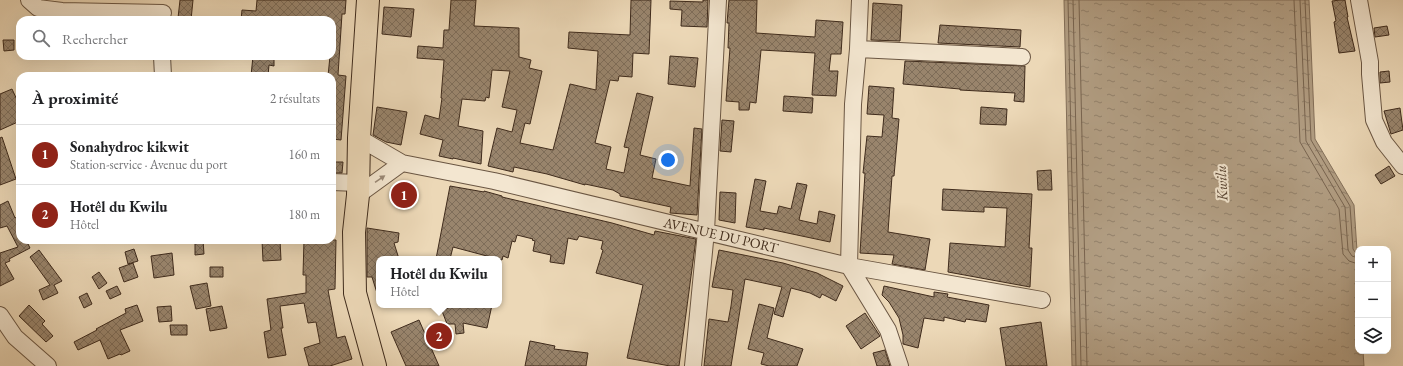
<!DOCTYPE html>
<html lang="fr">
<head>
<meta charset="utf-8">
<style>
  body { margin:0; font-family:"EB Garamond",serif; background:#f2f2f2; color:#202124 }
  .controls { position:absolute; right:12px; bottom:12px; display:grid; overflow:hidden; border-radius:8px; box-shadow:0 4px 16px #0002 }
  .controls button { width:36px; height:36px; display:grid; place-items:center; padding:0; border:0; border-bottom:1px solid #e0e0e0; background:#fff; color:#202124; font:20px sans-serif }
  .you { position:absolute; left:668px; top:160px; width:14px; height:14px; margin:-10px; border:3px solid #fff; border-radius:50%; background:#1a73e8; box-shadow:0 0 0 6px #1a73e833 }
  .badge { display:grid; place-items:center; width:26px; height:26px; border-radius:50%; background:#8f2418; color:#fff; font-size:13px; font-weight:700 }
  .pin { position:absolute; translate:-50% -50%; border:2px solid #fff; box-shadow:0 1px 4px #0006 }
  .popup { position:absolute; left:376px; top:256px; width:126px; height:52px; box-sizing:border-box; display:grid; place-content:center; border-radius:8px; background:#fff; filter:drop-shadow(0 1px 3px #0005); font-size:13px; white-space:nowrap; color:#757577 }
  .popup b { font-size:15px; color:#202124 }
  .popup::after { content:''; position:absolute; left:50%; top:100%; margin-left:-8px; border:8px solid transparent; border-top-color:#fff }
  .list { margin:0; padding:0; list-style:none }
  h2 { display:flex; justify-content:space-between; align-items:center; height:52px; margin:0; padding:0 16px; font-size:17px }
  h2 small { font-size:13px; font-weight:400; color:#757577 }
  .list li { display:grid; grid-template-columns:26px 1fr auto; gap:12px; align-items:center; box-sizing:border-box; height:60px; padding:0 16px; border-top:1px solid #e0e0e0 }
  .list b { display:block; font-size:15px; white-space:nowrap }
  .list p { margin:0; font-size:13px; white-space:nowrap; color:#757577 }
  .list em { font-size:13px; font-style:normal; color:#757577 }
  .icon { flex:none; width:22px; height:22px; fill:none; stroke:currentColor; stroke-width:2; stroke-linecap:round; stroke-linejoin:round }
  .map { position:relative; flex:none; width:1403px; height:366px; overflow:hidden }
  .search { position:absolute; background:#fff; box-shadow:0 4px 16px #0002; left:16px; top:16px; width:320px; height:44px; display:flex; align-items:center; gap:10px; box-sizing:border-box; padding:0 14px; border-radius:12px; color:#757577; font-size:15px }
  .panel { position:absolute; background:#fff; box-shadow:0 4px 16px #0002; left:16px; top:72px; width:320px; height:172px; border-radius:12px }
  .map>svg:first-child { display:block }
</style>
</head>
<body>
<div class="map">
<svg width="1403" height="366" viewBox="0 0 1403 366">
  <defs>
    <pattern id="water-ripples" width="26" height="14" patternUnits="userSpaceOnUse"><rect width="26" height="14" fill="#b19d82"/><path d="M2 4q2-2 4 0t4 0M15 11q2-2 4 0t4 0" fill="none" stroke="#91806a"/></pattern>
    <pattern id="building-cross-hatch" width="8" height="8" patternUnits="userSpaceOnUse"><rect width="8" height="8" fill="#99856d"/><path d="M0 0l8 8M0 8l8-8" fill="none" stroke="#7e6d59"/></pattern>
  </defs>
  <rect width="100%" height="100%" fill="#ecd8b7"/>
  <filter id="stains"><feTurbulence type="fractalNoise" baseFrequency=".005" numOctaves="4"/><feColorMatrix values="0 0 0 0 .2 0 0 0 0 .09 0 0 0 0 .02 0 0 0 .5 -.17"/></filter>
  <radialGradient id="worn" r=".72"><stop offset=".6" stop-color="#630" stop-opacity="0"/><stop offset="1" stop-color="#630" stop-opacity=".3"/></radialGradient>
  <path fill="url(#water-ripples)" stroke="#836f59" d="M1064,0H1309L1315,139L1354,205L1358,266V351H1363L1364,366H1072Z"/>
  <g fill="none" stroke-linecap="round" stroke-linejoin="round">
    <path stroke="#78644f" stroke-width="1" d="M1068,0L1076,366
      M1073,0L1081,366
      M1079,0L1087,366
      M1294,0L1300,142L1339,209L1343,254L1349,261L1358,264
      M1300,0L1306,141L1345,207L1348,250L1352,256L1358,258
      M1305,0L1311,140L1350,206L1353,249L1355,252L1358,253"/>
  </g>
  <path fill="url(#building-cross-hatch)" stroke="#3f2b1c" d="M180,0H193L191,20L178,18Z
    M257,0H346L345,14H342L338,75L346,76L341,140L332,139V76H328L330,56H332V20H241L242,10L256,11Z
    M451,0H476L474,26L519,28V57L531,60L529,68L542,71L530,124L525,123L520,143L553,150L570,84L596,90L598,51L568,48L569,32L630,35L631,0H651L649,54L633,53L632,77L619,76L618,81L610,80L595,143L611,147L606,169L624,173L629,148L624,147L637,93L653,97L640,155L656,159L652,178L690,186L694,128L702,129L697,215L670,213L671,207L620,196V194L613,190L585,184V185L547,174L514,167L513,172L488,166L497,128L512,132L517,110L502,107L510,71L492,70L489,98L486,97L485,101L462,99L458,126L483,131L481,164L453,158V159L439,156L443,140L420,134L425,115L439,119L442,98H441L444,60L417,58L418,46L443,48L444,30H449Z
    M703,0H708L707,27L681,26L682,10L670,9V1L703,2Z
    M729,0H757L756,33L815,37L816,20L843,22L841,54H831L829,71H838L836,96L812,95L815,53L761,50L756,103L750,102L749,110H739V102L726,101L730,48H728L729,23H727Z
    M1340,0H1345L1348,17H1347L1355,51L1339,53L1334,22L1336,21L1332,1Z
    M873,3L902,5L900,41L871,40Z
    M384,7L414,9L411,37L382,34Z
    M940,25L1021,30L1020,47L938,43Z
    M1387,26L1389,35L1375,37L1374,28Z
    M3,40H14V50L4,51Z
    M253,56H274V66L269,65L268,76H251Z
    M670,56L698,58L695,87L668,84Z
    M905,61L1025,66L1024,102L1014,101L1015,93L960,90V89L903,84Z
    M1389,71L1390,82L1380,83V72Z
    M869,86L894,88L892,118L899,119L894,176H892L888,232L930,239L925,270L892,264L894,255L860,253L865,173H863L867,136L882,137L884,115L867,114Z
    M12,89L18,102L20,101V121L0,130V94Z
    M784,96L813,98L812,113L783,111Z
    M377,107L407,112L401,145L386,142L373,135Z
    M981,107L1007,109L1006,125L980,124Z
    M1400,108L1403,130L1391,134L1384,111Z
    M722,120L734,121L731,152L720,151Z
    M2,137L16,179L0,185V138Z
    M332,162H343L342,173H332Z
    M1389,166L1395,176L1381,184L1375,175Z
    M1051,170L1052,190H1038L1037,171Z
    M755,179L766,181L760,211L777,214L779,206L791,209L797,183L807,185L799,220L817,224L819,211L835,215L830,242L764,228V230L746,227Z
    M450,186L484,192V191L502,196V197L612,223L654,235L655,231L696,239L679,366H670L627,358L643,285L596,273L603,250L601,249L603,241L579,236L577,240L568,238L564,264L550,262L551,255L533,251L535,241L532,240L533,239L517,235L515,242L512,241L508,258L503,256L502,260L453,247L450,259H436Z
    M943,189L1032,194L1029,248H1032L1030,287L948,272L950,243L1005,247L1007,208L984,207V212L942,210Z
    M720,192L736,193L735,223L719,220Z
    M8,201L15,218L20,215V240H26L30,248L9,259L10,261L5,263L14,279L0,286V253L18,247L7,226L0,228V205Z
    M367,228L399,233L398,242L394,243L399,259H379V293H377L372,277H367Z
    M195,240H203L204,254L195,255Z
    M262,240H280L281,260L263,261Z
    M304,240H336L335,289L328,290L337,338L345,336L352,359L330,366H309L304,348L320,343L316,322L308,323L304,303L280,306L283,328H281L286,355L268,358L264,332L271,330L267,299L306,293V275H303Z
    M134,249L138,261L128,264L125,252Z
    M39,250L62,281L54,285L58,293L43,300L39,290L50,285L30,257Z
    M719,250L783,263L817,273L843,286L836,301L822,294L820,298L810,293L791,288L783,317L774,314L782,287L745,279L731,366H704L709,319L728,322L731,306L733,290L712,287Z
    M172,253L174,275L154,278L151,256Z
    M133,263L138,277L124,282L119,268Z
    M210,267H223V277H210Z
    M99,272L107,283L99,289L92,277Z
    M207,283L211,306L196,309L190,286Z
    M117,286L121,294L110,299L106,291Z
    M884,286L934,297V292L948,294L947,297L989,305L986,322L966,319L965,322L944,317V321L924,318L918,348L903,344V335L899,318L889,302L882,295Z
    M87,293L92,304L84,308L79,297Z
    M759,304L774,308L767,338L803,349L797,366H769L761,364L764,353L748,349Z
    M29,305L45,321L42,324L53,336L46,342L19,316Z
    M137,305L143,321L120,330L130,351L121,355L120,354L108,359L100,340L78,350L74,342L97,330L96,329L126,313L125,309Z
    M454,305H492L487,328L463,323L464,333L456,334L455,324H447L442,311Z
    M171,306L172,321L159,322L157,307Z
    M222,306L227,328L210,331L206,309Z
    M865,313L880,336L861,349L846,326Z
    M419,320L439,366H406L391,332Z
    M1041,322L1047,366H1006L1000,328Z
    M170,325H187V335H171Z
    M530,341L555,346L554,349L588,353L586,366H525Z
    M885,350L890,366H877L873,353Z"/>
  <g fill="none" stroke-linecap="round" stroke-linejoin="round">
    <defs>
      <path id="minor" d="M29,0L38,8L62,11L163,13
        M860,0L858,49L853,104L849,266L888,330L900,366
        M1359,0L1370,62V74L1374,120L1384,142L1403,166
        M858,49L1022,57
        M162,56L163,76
        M359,138L402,163L494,181L849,266L1042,300
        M332,182L358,183
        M358,195L402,163
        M0,315L15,337L48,366
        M693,366L706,231L718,0"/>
      <path id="highway" d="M368,0L359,138L358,195L354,232L355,293L375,366"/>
    </defs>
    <use href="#minor" stroke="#6a5643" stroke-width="18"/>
    <use href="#highway" stroke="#3f2b1c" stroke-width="24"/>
    <use href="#minor" stroke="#f3e6d0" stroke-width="16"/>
    <use href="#highway" stroke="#ecd8b7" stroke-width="22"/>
  </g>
  <defs><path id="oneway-solid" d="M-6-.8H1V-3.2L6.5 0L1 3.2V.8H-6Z"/></defs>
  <use fill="#998876" href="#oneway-solid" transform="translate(380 179) rotate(-34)"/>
  <g text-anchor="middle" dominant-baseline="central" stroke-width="4" stroke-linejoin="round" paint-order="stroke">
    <g font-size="14" fill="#3f2b1c" stroke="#f3e6d0">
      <text transform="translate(721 235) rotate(13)">AVENUE DU PORT</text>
    </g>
    <g font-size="15" font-style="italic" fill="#5c4836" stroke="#f3e6d0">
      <text transform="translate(1221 183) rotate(-93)">Kwilu</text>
    </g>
  </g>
  <rect width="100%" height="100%" filter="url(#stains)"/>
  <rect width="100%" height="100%" fill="url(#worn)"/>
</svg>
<div class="controls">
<button>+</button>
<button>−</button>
<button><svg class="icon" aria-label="layers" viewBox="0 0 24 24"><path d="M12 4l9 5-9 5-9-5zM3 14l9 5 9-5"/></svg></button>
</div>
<div class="you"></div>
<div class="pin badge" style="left:404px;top:195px">1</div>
<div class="pin badge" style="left:439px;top:336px">2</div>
<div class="popup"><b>Hotêl du Kwilu</b>Hôtel</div>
<div class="search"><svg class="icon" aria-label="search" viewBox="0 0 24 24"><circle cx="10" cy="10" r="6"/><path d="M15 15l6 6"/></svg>Rechercher</div>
<section class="panel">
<h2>À proximité<small>2 résultats</small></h2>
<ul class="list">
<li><span class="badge">1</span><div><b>Sonahydroc kikwit</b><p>Station-service · Avenue du port</p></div><em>160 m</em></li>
<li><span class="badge">2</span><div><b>Hotêl du Kwilu</b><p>Hôtel</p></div><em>180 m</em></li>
</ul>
</section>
</div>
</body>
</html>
